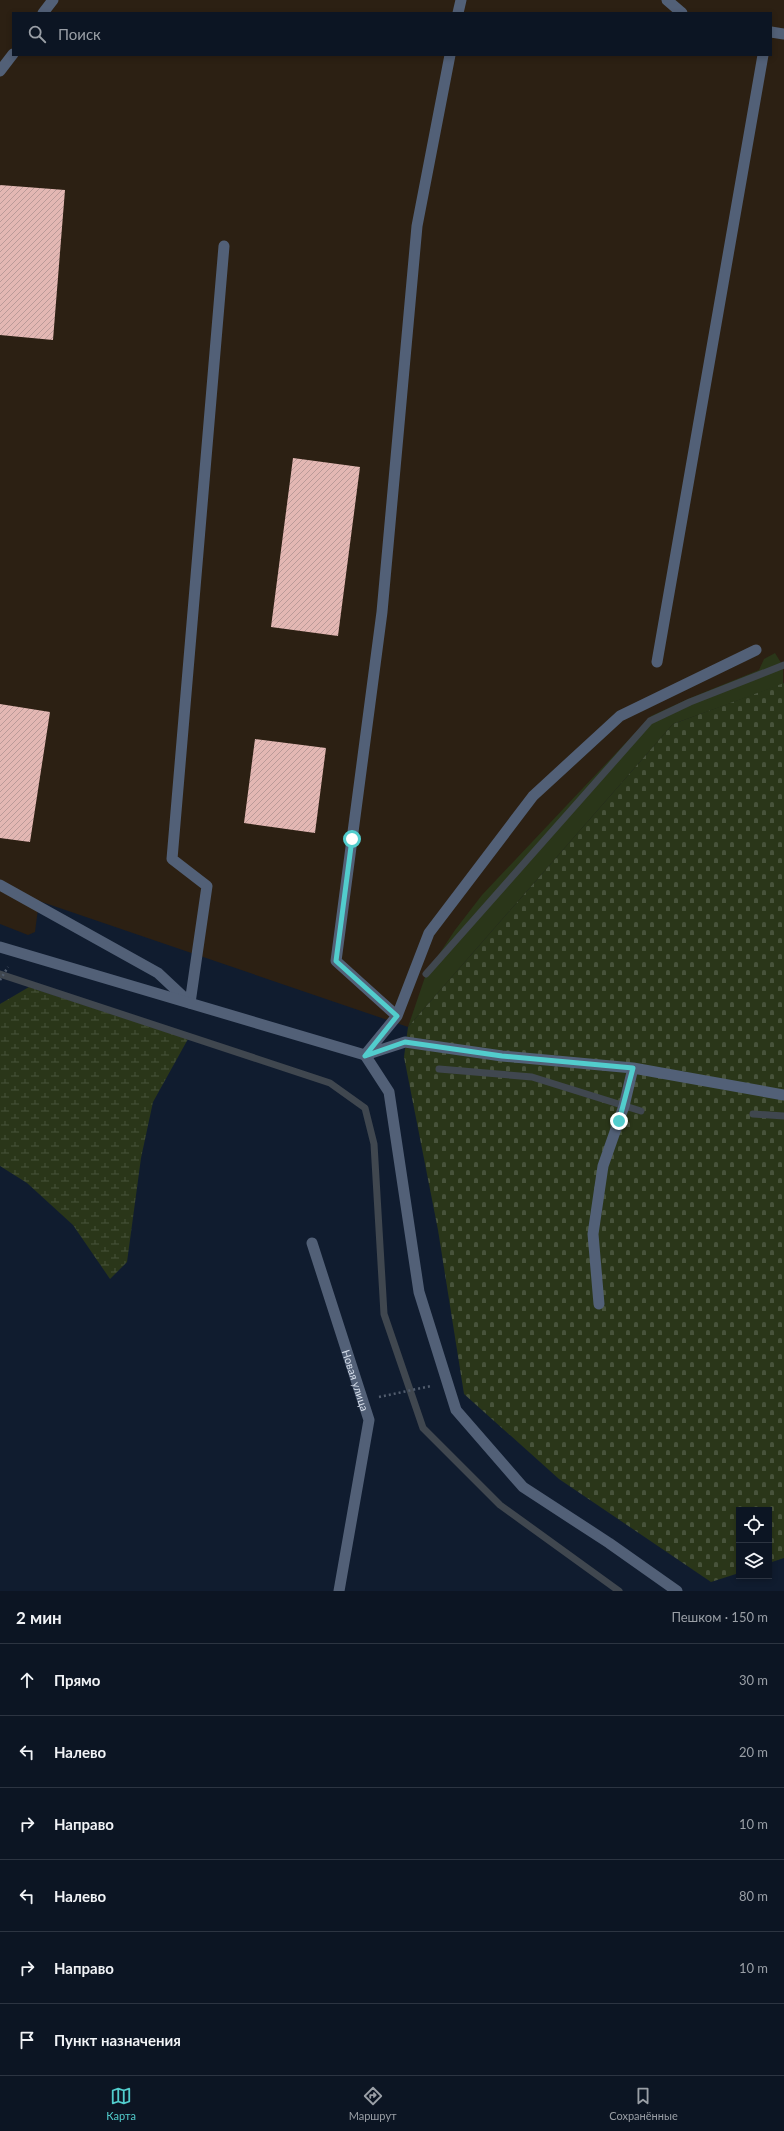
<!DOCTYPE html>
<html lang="ru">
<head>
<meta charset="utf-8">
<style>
  body { margin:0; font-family:Lato,sans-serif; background:#151e2b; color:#f1f3f6 }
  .controls { position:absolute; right:12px; bottom:12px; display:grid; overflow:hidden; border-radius:0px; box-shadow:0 2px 6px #0003 }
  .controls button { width:36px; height:36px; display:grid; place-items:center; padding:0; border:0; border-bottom:1px solid #2c3441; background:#0c1523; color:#f1f3f6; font:20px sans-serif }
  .stop { position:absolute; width:12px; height:12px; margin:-9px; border:3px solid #52cdcd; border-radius:50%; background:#fff }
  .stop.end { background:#52cdcd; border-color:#fff; box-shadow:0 1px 4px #0008 }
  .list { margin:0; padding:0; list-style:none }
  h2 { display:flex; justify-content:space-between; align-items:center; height:52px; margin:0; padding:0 16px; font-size:17px }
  h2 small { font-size:13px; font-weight:400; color:#9a9fa6 }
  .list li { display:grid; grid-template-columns:26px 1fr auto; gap:12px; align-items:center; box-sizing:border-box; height:72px; padding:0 16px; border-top:1px solid #2c3441 }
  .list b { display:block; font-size:15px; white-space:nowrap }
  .list em { font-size:13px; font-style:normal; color:#9a9fa6 }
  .icon { flex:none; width:22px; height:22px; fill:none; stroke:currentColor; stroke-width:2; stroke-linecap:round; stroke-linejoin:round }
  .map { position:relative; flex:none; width:784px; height:1591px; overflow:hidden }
  .search { position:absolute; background:#0c1523; box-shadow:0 2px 6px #0003; left:12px; right:12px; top:12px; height:44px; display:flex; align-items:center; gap:10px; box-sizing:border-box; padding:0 14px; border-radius:0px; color:#9a9fa6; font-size:15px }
  .sheet { height:484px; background:#0c1523 }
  nav { display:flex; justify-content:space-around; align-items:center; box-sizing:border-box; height:56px; border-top:1px solid #2c3441; background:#0c1523; font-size:11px; color:#9a9fa6 }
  nav a { display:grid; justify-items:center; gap:2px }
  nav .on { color:#52cdcd }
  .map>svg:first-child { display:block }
</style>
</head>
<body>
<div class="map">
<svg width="784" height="1591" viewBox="0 0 784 1591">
  <defs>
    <pattern id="wetland-marsh" width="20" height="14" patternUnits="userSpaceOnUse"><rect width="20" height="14" fill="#2a3619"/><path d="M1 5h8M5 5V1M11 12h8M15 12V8" fill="none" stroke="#48533b"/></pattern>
    <pattern id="cemetery-stones" width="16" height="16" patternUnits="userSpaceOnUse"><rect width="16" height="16" fill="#2a3619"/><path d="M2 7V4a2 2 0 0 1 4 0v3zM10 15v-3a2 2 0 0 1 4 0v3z" fill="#48533b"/></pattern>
    <pattern id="building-hatch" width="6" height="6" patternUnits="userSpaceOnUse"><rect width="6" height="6" fill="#e3b7b3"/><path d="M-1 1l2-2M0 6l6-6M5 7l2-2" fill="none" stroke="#ba9a98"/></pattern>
  </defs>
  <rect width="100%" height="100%" fill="#101c2f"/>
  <path fill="#2c2013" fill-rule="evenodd" d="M0,0H784V683L673,724L408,1027L39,901L35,932L28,935L0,924ZM13,13H771V55H13Z"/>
  <path fill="#2a3619" d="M775,653L783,666V684L673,724L408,1027L426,974L455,930L482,895L651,716L690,698L759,670L764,659Z"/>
  <path fill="url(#wetland-marsh)" d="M29,987L188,1039L153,1102L141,1158L127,1262L110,1279L73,1225L27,1183L0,1166V1004Z"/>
  <path fill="url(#cemetery-stones)" d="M784,683V1558L769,1563V1510H739V1573L711,1582L559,1479L464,1394L438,1230L404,1057L408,1027L673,724Z"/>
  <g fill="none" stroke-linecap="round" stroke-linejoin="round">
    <path stroke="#40474f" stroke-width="7" d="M0,974L330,1083L365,1108L374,1144L384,1314L423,1428L500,1505L619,1591
      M426,974L650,721L690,702L784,665
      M439,1069L532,1077L641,1111
      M753,1114L784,1116"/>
  </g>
  <path fill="url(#building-hatch)" d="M0,185L65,190L53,340L0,335Z
    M293,458L360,467L338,636L271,627Z
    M0,704L50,712L30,842L0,838Z
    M255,739L326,748L315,833L244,823Z"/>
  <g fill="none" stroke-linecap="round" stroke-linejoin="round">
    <path stroke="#525d6e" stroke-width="2.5" stroke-dasharray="2 3" stroke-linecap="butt" d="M0,980L8,967
      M379,1397L431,1386"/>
    <path stroke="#526077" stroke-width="11" d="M667,0L682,13
      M43,13L53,0
      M458,13L461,0
      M771,32L784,34
      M0,71L13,54
      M657,662L763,55
      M0,885L158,973L190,1003
      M190,1003L207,886L172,859L224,246
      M397,1016L336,961L382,612L417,226L450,55
      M365,1055L397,1016L429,933L533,796L620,716L756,650
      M365,1055L405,1042L502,1056L633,1068L784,1095
      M599,1304L593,1234L603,1166L624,1106L633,1068"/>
    <g stroke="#526077" stroke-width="11">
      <path d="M0,947L365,1055L389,1092L419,1292L456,1410L523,1487L609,1543L677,1591"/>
      <path id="s1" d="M312,1243L369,1420L339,1591"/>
    </g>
  </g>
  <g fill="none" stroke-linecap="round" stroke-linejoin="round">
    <path stroke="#52cdcd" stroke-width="5" d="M352,839L336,961L397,1016L365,1056L405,1042L502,1056L633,1068L619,1121"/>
  </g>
  <g text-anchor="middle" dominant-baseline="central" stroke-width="4" stroke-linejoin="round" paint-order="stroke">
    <g font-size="11" fill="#d6deeb" stroke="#101c2f">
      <text stroke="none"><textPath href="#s1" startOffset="144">Новая улица</textPath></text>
    </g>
  </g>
</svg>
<div class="controls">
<button><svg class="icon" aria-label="locate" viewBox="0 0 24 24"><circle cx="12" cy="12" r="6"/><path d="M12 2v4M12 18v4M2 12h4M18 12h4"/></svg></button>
<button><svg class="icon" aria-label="layers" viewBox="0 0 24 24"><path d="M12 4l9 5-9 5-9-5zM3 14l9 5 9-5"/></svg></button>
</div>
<div class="stop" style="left:352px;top:839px"></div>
<div class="stop end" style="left:619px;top:1121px"></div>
<div class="search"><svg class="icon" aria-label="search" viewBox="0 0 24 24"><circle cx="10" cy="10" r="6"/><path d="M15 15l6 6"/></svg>Поиск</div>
</div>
<section class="sheet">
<h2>2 мин<small>Пешком · 150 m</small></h2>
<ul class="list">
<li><svg class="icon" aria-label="ahead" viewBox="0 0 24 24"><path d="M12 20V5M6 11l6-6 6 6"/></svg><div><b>Прямо</b></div><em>30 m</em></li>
<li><svg class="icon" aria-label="left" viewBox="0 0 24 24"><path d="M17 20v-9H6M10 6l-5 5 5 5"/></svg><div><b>Налево</b></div><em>20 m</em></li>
<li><svg class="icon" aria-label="right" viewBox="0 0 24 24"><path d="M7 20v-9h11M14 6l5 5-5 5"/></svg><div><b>Направо</b></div><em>10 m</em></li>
<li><svg class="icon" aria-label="left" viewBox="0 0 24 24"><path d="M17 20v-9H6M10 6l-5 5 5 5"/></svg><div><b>Налево</b></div><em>80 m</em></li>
<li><svg class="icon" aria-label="right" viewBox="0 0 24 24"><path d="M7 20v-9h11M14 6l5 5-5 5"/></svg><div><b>Направо</b></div><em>10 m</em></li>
<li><svg class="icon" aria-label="arrive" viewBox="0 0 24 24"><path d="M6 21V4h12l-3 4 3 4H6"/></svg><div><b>Пункт назначения</b></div></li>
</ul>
</section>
<nav>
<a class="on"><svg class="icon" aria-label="map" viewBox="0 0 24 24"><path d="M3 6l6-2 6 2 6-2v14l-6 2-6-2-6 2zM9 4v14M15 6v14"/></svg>Карта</a>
<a><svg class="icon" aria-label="directions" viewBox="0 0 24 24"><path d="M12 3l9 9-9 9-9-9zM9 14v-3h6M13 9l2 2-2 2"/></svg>Маршрут</a>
<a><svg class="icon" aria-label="saved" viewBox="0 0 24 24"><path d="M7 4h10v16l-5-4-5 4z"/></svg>Сохранённые</a>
</nav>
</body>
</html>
